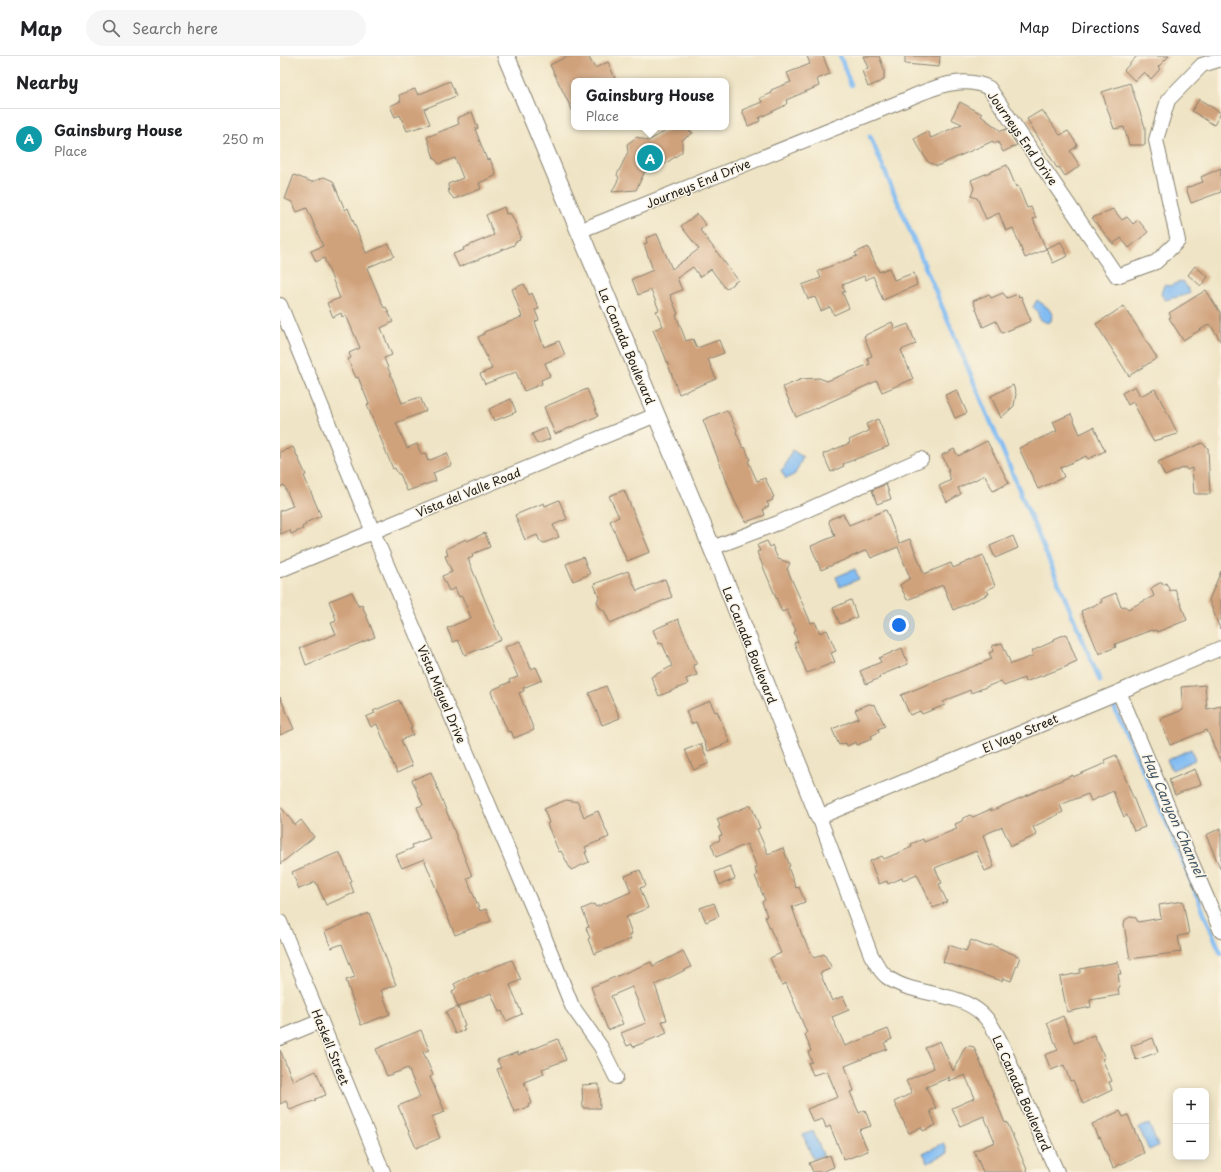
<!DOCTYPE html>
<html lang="en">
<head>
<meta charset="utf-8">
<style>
  body { margin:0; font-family:"Playpen Sans",sans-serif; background:#f6f6f6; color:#202124 }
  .controls { position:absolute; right:12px; bottom:12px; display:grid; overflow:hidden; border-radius:8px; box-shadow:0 2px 10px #0003 }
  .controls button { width:36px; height:36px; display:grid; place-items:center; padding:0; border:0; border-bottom:1px solid #e0e0e0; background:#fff; color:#202124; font:20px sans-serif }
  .you { position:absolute; left:619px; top:569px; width:14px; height:14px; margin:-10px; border:3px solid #fff; border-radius:50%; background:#1a73e8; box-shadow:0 0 0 6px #1a73e833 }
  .badge { display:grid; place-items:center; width:26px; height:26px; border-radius:50%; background:#1a73e8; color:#fff; font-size:13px; font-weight:700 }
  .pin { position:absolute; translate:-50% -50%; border:2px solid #fff; box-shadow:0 1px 4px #0006 }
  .popup { position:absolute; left:291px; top:22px; width:158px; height:52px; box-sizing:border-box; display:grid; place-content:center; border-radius:8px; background:#fff; filter:drop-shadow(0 1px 3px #0005); font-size:13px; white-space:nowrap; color:#757577 }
  .popup b { font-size:15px; color:#202124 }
  .popup::after { content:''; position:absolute; left:50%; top:100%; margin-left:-8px; border:8px solid transparent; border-top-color:#fff }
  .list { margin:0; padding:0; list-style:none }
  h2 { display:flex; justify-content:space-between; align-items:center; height:52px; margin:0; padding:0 16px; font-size:17px }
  h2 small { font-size:13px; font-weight:400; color:#757577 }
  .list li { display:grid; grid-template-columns:26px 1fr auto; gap:12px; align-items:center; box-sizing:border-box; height:60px; padding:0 16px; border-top:1px solid #e0e0e0 }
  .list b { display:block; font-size:15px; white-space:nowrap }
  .list p { margin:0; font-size:13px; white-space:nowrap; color:#757577 }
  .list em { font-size:13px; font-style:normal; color:#757577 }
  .icon { flex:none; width:22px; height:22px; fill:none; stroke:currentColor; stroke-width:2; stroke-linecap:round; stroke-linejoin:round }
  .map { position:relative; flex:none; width:941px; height:1116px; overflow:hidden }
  header { display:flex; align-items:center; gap:24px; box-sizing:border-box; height:56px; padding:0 20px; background:#fff; border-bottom:1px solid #e0e0e0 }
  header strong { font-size:19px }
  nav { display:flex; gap:22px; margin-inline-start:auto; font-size:14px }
  .search { width:280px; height:36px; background:#f6f6f6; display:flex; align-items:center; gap:10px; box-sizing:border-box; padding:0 14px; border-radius:22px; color:#757577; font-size:15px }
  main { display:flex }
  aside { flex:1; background:#fff }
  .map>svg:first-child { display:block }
</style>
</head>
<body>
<header>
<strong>Map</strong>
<div class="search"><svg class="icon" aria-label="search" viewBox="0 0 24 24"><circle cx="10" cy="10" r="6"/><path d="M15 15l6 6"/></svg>Search here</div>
<nav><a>Map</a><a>Directions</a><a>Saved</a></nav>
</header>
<main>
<aside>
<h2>Nearby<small></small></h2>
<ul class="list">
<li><span class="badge" style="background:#0f9aa8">A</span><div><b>Gainsburg House</b><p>Place</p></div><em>250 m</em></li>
</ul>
</aside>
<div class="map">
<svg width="941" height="1116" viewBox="0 0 941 1116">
  <rect width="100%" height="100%" fill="#fcf5e5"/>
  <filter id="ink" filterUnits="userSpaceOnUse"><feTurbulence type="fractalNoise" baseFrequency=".025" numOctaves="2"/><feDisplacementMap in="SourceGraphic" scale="8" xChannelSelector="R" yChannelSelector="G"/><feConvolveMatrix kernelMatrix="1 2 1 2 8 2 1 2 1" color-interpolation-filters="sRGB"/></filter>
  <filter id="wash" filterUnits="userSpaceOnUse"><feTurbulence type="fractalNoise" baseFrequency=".012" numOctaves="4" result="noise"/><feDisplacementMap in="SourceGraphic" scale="16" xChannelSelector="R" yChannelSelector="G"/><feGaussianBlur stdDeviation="0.9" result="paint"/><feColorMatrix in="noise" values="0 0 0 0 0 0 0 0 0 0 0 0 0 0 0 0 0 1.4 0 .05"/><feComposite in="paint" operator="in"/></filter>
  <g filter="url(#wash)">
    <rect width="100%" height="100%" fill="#efe4c5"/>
    <path fill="#81bcf3" stroke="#4e6c88" d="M903,225L910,236L909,238L885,244L881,238L884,229L889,230Z
      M757,244L768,252L772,258L771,265L768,267L760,264L757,255L753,251Z
      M512,394L523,401L515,418L506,423L501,414L504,412Z
      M575,513L579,523L560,531L556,521Z
      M911,693L915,704L892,714L887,704Z
      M869,1068L878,1090L869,1094L859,1072Z
      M533,1075L543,1099L533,1103L523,1079Z
      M664,1087L668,1097L648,1106L643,1097Z"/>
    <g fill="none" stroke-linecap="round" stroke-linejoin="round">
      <path stroke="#81bcf3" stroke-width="4.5" d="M560,0L571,29
        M590,80L820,625
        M834,651L886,765L941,898"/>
    </g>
    <g id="blocks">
      <path fill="#d0a27b" d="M288,0H308L315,12L328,6L336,25H294V58L270,9Z
        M527,0H543L550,18L537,23L539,30L506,44L507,47L504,50L479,62L480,65L468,70L462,54L482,46L480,42L492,37L491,34L511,26L507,17L530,8Z
        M583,0H599L604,13V24L588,31L582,15L588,12Z
        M625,0H660L659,11L625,8Z
        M857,0H889L878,11L880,13L871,23L864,16L855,25L844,14Z
        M170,25L176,40L144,53L150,68L127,75L120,59L115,61L110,50L121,45L119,39L135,33L138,39Z
        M850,27L865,71V89H849L844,71L834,73L822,36Z
        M919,43L941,57L934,69L912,55Z
        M680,46L702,58L701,60L721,75L727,73L737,89L723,96L718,86L714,88L713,85L657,110L648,106L634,83L647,75L651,82L682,68L671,63Z
        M762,54L780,79L788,75L797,88L796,91L790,95L800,110L785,120L779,111L777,112L747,63Z
        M192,56L198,72L195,73L207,104L210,103L216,118L215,120L199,127L201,133L174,143L169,137L168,128L183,122L175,102L159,108L154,102L147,81L179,68L177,62Z
        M393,71H403L413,77L402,84V96L382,110L376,107L366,113L356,134L332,136L339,122L337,119L348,96L347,88L357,81L368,85Z
        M727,109L736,131L738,130L747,152L751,151L756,162L753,163L766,193L745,202L733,172L726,175L719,157L706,163L697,142L691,140L694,132L691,124Z
        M941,112V136L911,147L906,132L923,126L921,121Z
        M14,119L32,126L44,121L53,125L65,154L68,152L86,197L109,188L114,200L87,212L104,252L106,251L113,266L101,272L112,299L104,302L122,347L140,341L146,355L116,367L127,392L137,388L140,396L142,398L145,397L148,405L167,397L172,409L153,417L156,425L127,435L120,418H118L115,412L113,413L87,349L89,348L78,321L76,322L68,303L71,302L69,297L80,292L66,259L62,261L61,257L53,261L47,247L60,242L44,202L36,206L31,195L43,190L27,152L17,156L12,146L5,143Z
        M224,151L226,158L230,157L235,166L241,181L239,182L240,184L235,186L234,189L179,211L173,198L184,194L183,192L214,179L206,159Z
        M833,153L842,164L847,161L853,168L858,164L868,176L849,192L841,182L833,188L812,162Z
        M417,158L426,169L420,174L458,224L446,233L431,213L420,221L413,211L397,222L402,234L390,239L398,258L396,259L406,285L413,283L417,292L439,284L444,297L428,303L436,323L399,338L383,295H382L373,274L383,270L376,255L379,254L371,234L358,239L352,223L373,214L364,188L367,187L366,182L377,178L392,213L419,193L401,170Z
        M781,186L788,200L773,207L766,192Z
        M588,191L599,216L609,212L614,224L634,217L637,229L603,244L593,220L586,224L584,220L562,229L565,236H562L569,252L554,259L550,251L541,255L535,241L528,243L522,229L541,222L538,215L577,200L575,197Z
        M915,210L928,221L921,230L908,219Z
        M244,228L249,239L252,237L259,253L255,254L259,264L255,266L264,291L279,285L285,299L265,307L270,320L261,324L262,328L244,335L236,316L205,328L200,318L212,313L198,281L204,278V276L242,261L232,233Z
        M926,234L941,258V286L930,268L903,284L889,262L891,261L889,257Z
        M723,237L727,242L738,238L739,241L741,240L751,265L722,277L716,265L703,271L693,245L709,238L711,242Z
        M844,250L877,302L849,320L816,268Z
        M612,266L615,273L628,268L636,288L621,294L633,323L602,336L597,325L516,361L503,331L522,323L539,322L547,325L590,308L587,302L592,300L584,280Z
        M733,329L736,338L734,350L721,362L711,340Z
        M855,330L860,340L875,333L898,378L873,385L853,346L848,349L842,337Z
        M307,333L318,360L275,378L264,351Z
        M677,334L687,357L675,362L665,339Z
        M231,343L236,356L214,365L209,353Z
        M447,354L457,374L456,376L463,392L465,391L470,404L468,405L477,425L485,422L494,441L492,442L493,444L487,446L489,450L483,453L485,459L466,466L454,444L423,364Z
        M791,358L800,378L814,371L825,395L808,403L806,400L780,412L784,421L758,433L739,392L777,375L773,366Z
        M598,363L609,390L563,408L564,410L551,416L543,398L570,387L569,384L589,375L586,368Z
        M266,372L270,383L257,388L252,378Z
        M707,385L729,427L713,435L705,419L678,432L681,438L667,446L659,430L671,424L667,414H669L662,399L674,393L678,400Z
        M922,387L928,392L930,438H916L914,437L912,412L907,414L905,411L885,420L878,406Z
        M13,391L26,419L24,420L41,460L25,467L26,469L22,471L23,473L11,478L10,474L0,478V455L13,450L4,429L0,431V396Z
        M606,428L611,443L597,448L592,434Z
        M344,434L370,496L347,505L330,465L339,461L329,440Z
        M279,444L287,463L273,469L279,481L264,487L260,485L257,479L245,484L235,459L264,447L265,450Z
        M606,454L619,487L630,483L644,518L671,507L673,512L703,499L715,530L707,534L709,538L673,554L663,529L627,544L620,529L630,522L618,491L591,502L587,494L541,514L531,490L555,480L549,467L550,463L563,458L569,469Z
        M205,477L210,491L192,498L193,501L188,503L221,584L185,599L178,584L173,586L167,572L191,562L182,540L179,541L175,532L169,535L162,520L172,516L165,500L168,499L166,493L186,483L187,485Z
        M733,480L738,492L715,502L710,490Z
        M487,485L490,491L492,489L498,503L510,507L507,513L531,567L535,566L540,577L547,574L556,595L551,597L555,606L527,617L514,587L518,586L514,576L516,575L507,554L502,556L477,496L480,495L477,489Z
        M303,501L310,518L293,525L286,508Z
        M348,515L357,535L385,523L392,541L330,567L324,554L320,552L317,546L319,541L314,528Z
        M941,515V572L940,573L929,544Z
        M882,526L883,529L886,527L890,535L895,533L907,564L877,576L876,574L873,575L872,574L866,576L835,588L836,591L819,598L801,555L822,546L821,543L836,537L841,551L845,550L848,553L874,540L871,533L874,530Z
        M72,536L78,550L82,549L95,581L26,609L20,592L56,578L51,567L56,565V563L49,545Z
        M571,544L577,561L560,568L553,552Z
        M398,563L417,608L413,609L417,619L406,623L408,628L379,640L371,621L392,610L382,587L379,588L373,574Z
        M786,578L797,605L788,609V610L745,626L744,622L724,630L721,625L691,637L690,634L663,646L665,649L642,658L640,655L630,659L621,639L712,603L709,597L714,595L712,590L722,587L731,608L753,600L752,595L774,585V583Z
        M240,585L251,613L256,611L262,624L243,632L244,635L239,637L254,674L234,682L231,675L228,676L211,636L212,634L230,626L229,624L238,621L225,591Z
        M622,592L628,608L599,620L600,622L586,628L580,615L601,606L599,602Z
        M925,629L927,653L941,650V707L927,674L890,689L880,663L903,654L901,631Z
        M326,630L340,662L322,669L309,637Z
        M0,641L14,673L0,679Z
        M119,644L132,671L130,672L133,679L121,684L132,710L117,717L97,668L91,671L86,661L95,657L93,655Z
        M430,645L435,656L437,655L450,686L428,695L416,666L411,668L406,655Z
        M589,648L595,649L605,670L598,673L599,676L591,680L592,683L577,689L576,686L567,690L566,687L559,689L552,673L579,662L575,654Z
        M421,688L429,707L414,714L405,694Z
        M836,699L865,771L854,775L847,759L844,761L833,735L811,745L808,738L780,749L783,756L753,771L757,779L731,790L722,771L703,779L714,811L705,815L696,795L655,812L662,827L659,828L667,846L653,852L637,818L623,824L622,822L608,828L607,825L599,828L590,805L602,800L604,803L632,791L631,788L643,783L644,786L677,773L675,768L682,765L683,762L690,759L693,761L711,753V755L793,719V721L826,707L824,704Z
        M915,713L921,728L895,739L889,724Z
        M151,716L192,820L187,822L192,835L200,855L206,853L211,865L175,879L144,803L122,812L116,799L133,792L132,789L150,782L137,751L143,749L132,724Z
        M286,744L298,746L304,761L318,755L329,781L305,791L307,796H305L309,806L291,814L281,795L279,796L267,768L269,767L264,753Z
        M471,749L480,772L477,773L488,798L503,792L510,810L508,811L516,832L519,831L525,846L512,851L522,879L534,902L544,898L552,912L540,917L552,945L563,940L569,954L552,961L565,990L608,973L612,983L604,987L607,993L565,1010L574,1035L570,1036L579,1057L585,1054L591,1070L579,1074L588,1095L564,1104L550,1070L546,1072L543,1063L533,1066L527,1053L558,1041L547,1015L533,1019L528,1007L532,1006L528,996L531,995L525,978L527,977L506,927L502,929L490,902L501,897L485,861L487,860L482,846L485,844L475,820L477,819L475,812L477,811L467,788L436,801L431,788L440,784L439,780L442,779L438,771L440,770L437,763Z
        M0,750L15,769L21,764L34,781L0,808Z
        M941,772V814L926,779Z
        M57,797H60L72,825L70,826L74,837L46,849L36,826L19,833L12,816Z
        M450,810L455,823L440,829L435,816Z
        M360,814L366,830L360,832L368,852L346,861L352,878L349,879L351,883L314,898L308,883L310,882L306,872L309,871L302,853L314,848L316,851L351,836L345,820Z
        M903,845L909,878L898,880L901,896L850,903L844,869L845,864L850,861L856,862L858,866L881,862L879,849Z
        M434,847L439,860L426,866L420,852Z
        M89,857L116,929L101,934L110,958L81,969L66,924L75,921L62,888L51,892L45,876Z
        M691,884L706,890L712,889L740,901L731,925L723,922L722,925L663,906L669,889L686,895Z
        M403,895L411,911L375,929L387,964L382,965L387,977L353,991L352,988L347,990L341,977L366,967L352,931L331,940L343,968L328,974L311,931L371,906L373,910Z
        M232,904L241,924L230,929L242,958L226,965L222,955L219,956L211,937L178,951L172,936L176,932L174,928L197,916V918Z
        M838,906L841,918H838L840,931H838L839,939L810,944L811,951L787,956L780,921L800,917V913Z
        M178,951L185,969L183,970L185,974L175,978L166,956Z
        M783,960L794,987L814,979L825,1002L822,1003L832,1025L829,1026L832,1034L803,1048L793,1024L790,1025L784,1009L771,1014L765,999L778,994L767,967Z
        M141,974L149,994L143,996L153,1019L150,1021L165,1056L151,1061L160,1082L136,1092L118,1050L140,1041L128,1012L107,1020L96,993Z
        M873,982L878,996L856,1004L851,990Z
        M278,983L286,1004L262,1013L264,1018L244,1026L252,1047L248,1049L249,1051L234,1056L217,1013L221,1012L217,1004L238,996V999Z
        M660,985L673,1015L685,991L689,990L694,991L725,1067L727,1066L748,1116H703L694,1095L715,1086L704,1060L680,1070L672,1052L695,1042L685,1019L668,1025L670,1021L646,1031L656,1052L650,1055L656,1069L643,1075L641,1071L629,1077L614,1046L632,1037L626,1025L654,1012L645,992Z
        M0,994L13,1025L36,1015L46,1039L35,1043L36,1044L10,1054L6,1045L0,1048Z
        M319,1028L320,1052H303L302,1029Z
        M840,1055L843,1061L848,1059L864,1097L833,1112L820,1081L818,1082L812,1068Z
        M550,1099L554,1111L541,1116H533L529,1107Z"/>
    </g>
  </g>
  <g filter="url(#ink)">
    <use href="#blocks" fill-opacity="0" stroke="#868070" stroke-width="1"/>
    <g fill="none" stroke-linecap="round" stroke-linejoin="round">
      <defs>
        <path id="minor" d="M299,175L615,48C643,37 679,16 709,32L837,220L876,206L898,185L876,84L888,44L922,9L941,3
          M0,249L93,476L254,855L292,950L321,991L336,1021
          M432,492L498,467L641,403
          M0,514L376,359
          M839,636L941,875
          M0,866L103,1116
          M0,982L41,965
          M777,1116C765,1089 753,1062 741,1035C732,1014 718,971 701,957C675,934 634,941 607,921C600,916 596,907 591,899L539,761L839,636L941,592"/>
        <path id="tertiary" d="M226,0L432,492L539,761"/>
      </defs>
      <use href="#minor" stroke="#868070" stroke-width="16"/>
      <use href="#tertiary" stroke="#868070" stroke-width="19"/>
      <use href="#minor" stroke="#fff" stroke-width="14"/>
      <use href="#tertiary" stroke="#fff" stroke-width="17"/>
    </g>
  </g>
  <g text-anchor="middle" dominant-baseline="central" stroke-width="3" stroke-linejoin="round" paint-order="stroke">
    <g font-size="12" fill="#1c1c1c" stroke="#fcf5e5">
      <text transform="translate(743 82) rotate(55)">Journeys End Drive</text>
      <text transform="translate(418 127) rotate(-22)">Journeys End Drive</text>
      <text transform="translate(347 290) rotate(67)">La Canada Boulevard</text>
      <text transform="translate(188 436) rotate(-22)">Vista del Valle Road</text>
      <text transform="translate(470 589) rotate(68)">La Canada Boulevard</text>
      <text transform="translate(162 638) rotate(67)">Vista Miguel Drive</text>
      <text transform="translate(740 677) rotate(-23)">El Vago Street</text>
      <text transform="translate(51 991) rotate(68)">Haskell Street</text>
      <text transform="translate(742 1037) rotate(66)">La Canada Boulevard</text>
    </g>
    <g font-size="13" font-style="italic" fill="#3f5467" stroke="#fcf5e5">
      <text transform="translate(894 759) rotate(66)">Hay Canyon Channel</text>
    </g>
  </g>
</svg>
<div class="controls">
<button>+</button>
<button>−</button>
</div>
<div class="you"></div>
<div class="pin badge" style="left:370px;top:102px;background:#0f9aa8">A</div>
<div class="popup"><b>Gainsburg House</b>Place</div>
</div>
</main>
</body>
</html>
